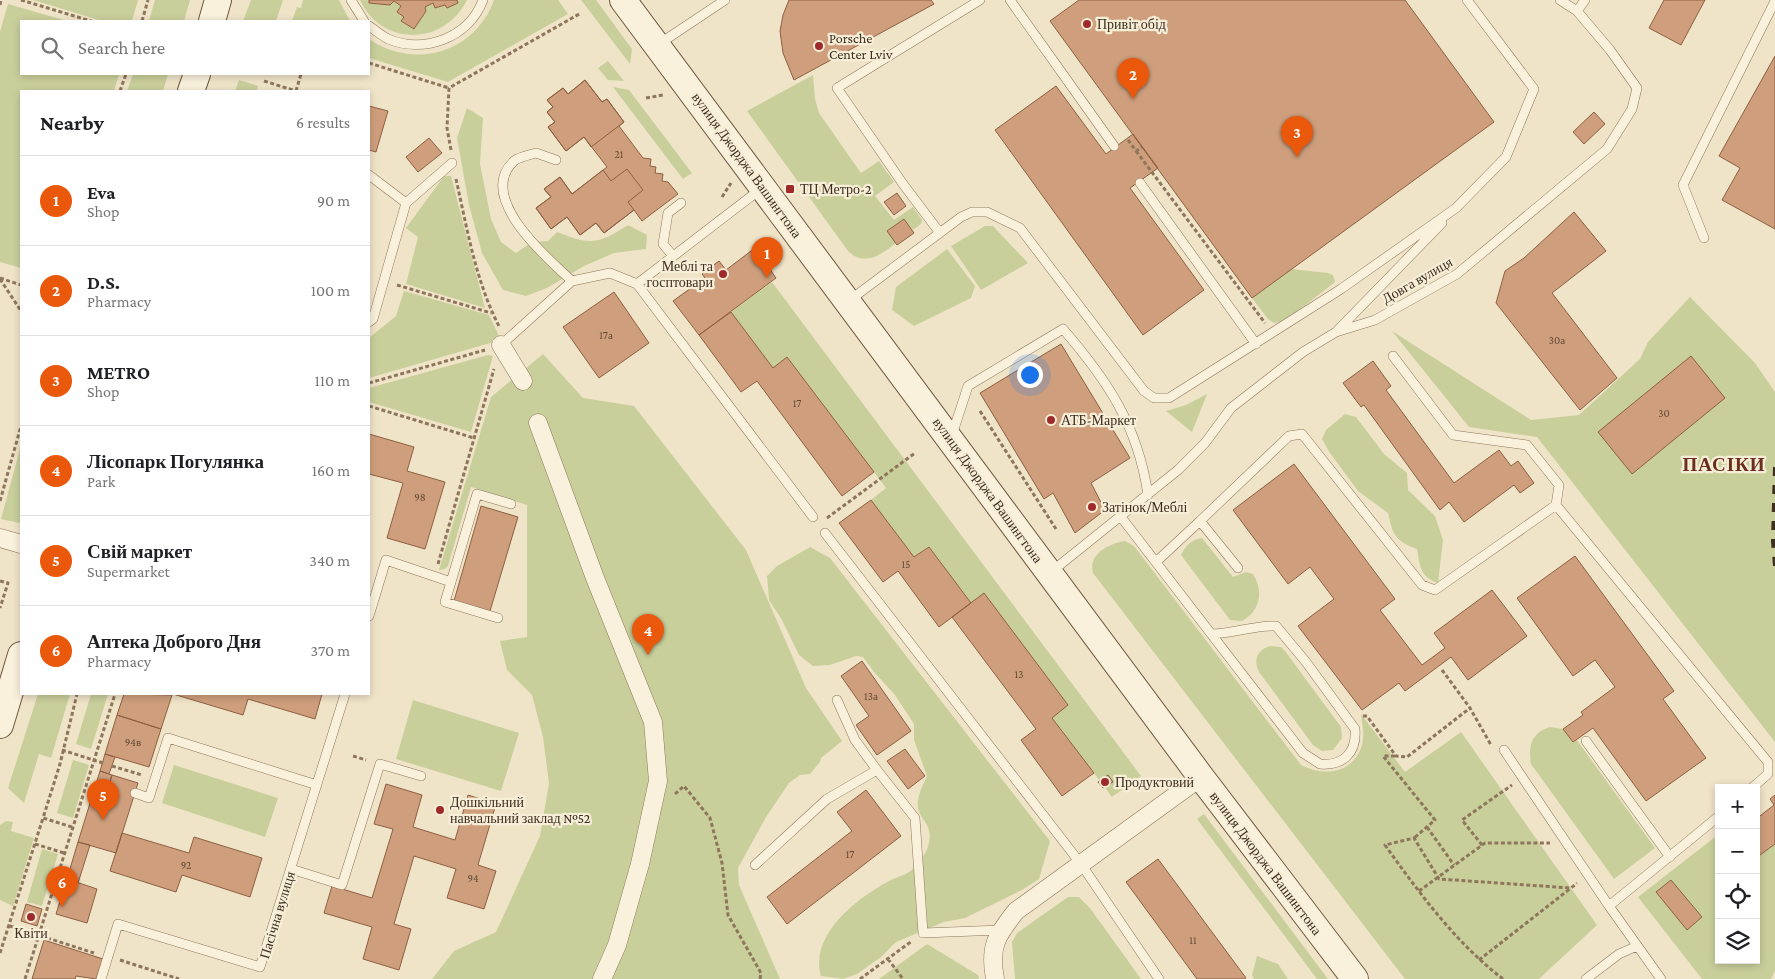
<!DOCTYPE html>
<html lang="en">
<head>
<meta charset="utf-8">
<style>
  body { margin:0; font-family:"Crimson Pro",serif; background:#f2f2f2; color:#202124 }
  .controls { position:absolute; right:15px; bottom:15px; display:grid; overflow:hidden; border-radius:0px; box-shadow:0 2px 8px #0003 }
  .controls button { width:45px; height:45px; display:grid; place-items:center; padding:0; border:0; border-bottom:1px solid #e0e0e0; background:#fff; color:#202124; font:25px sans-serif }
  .you { position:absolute; left:1029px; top:374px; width:18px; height:18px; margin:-12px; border:4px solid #fff; border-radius:50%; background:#1a73e8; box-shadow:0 0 0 8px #1a73e833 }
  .badge { display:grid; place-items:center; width:32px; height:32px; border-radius:50%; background:#ea580c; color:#fff; font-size:16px; font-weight:700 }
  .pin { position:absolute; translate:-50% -41px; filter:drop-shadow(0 1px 2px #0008) }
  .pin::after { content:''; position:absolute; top:26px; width:18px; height:15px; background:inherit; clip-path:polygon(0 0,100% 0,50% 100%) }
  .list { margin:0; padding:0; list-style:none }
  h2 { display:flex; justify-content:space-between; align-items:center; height:65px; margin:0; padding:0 20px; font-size:21px }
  h2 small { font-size:16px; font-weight:400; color:#757577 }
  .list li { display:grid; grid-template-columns:32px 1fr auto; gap:15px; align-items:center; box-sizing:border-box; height:90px; padding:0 20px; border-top:1px solid #e0e0e0 }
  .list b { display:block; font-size:19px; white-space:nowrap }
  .list p { margin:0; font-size:16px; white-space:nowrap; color:#757577 }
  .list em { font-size:16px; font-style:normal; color:#757577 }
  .icon { flex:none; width:28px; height:28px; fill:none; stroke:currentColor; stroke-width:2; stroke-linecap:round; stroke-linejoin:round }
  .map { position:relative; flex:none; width:1775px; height:979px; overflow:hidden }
  .search { position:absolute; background:#fff; box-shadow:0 2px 8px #0003; left:20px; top:20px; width:350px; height:55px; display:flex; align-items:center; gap:12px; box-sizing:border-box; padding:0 18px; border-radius:0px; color:#757577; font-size:19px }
  .panel { position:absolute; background:#fff; box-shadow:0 2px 8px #0003; left:20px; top:90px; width:350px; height:605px; border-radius:0px }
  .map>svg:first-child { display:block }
</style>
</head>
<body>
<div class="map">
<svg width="1775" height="979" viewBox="0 0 1775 979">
  <rect width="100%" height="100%" fill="#f0e4c8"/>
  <path fill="#c9cf9b" d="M33,0H138L132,21H102Z
    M155,0H190L184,21H149Z
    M251,0H283L276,21H243Z
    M303,0H339L350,21H292L297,7L301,8Z
    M360,0L394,1L401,6L397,12L404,17L402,22L414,29L426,11L425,7L433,3L435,8L445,5L447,8L458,3L457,0H467C444,46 382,47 360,0Z
    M494,0H558L568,14L448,82L369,58V39C414,70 475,53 494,0Z
    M581,0H596L632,49L630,64Z
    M8,4L67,21H21V74H119L114,91H21V268L0,262V32Z
    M608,61L624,81L608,80L598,68Z
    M133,74H168L163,91H127Z
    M813,75L815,99L819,113L861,173L879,161L894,182L875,196L894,220L913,207L922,220L921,224L913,230L904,219L887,231L896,243C881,255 864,267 848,251L747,111Z
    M239,80L258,86L257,91H235Z
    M613,87L629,90L692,173L683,179Z
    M467,108L483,118L480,164L491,219L501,242L516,253L532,242L548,241L557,232C591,245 597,245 628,225L647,235L646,249L614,253L584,266L547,288L526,296L503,290L482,253L469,205L457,138Z
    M444,176H451L485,308L406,284L418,237L406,228Z
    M985,226H993L1028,263L981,290L951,246Z
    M947,249L975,286L971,298L914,326L892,310L896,287Z
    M1291,269L1328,273L1333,275L1335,282L1285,321L1274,323L1268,319L1252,298Z
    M772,282L1141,776L1112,797L1052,718L1068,705L985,594L971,603L929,547L914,557L871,500L886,488L788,358L773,368L731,312Z
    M404,291L489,315L499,336L497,341L369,378V338L396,316Z
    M1690,297L1755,363L1775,392V742L1537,437L1469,427L1392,331L1531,420L1579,415L1640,359L1648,342Z
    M543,354L583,398L634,406L746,550L806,688L842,741L821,758L820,762L810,774L800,775L789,783L766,817L738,868L739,885L780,979H432L454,951L496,932L540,836L549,783L543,737L532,695L507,670L500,641L527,637V505L471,487L448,566L445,569L439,570L491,397Z
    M488,355L493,356L471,432L369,402V388Z
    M1207,394L1192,432L1166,411L1186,405Z
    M1345,414L1356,417L1384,454L1407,473L1408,490L1435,516L1443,540L1438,583C1420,577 1420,566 1417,549C1395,541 1393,535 1388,513L1358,491L1330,453L1322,439L1326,430Z
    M21,445V523H20L1,519Z
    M1202,538L1233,577L1246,572L1253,574C1264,592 1260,611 1242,621L1230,620L1181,555C1186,545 1191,540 1202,538Z
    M1125,541L1134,546L1301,765C1324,777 1353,774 1362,745C1365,735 1362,724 1361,714L1405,772L1461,732L1597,925L1539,979H1405L1093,573C1088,554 1108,544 1125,541Z
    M810,547L830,558L1050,841L1039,879L1022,890L965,918L944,922L896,942L881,957L857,974L843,979L821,976C809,935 857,898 889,881C896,877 907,875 913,869C924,858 935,841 927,825C924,820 919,814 918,808C916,798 923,785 927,776L914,740V724L895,695L874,672L863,657L856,656L830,665L813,666L799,655L782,620L769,600L767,576L777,566Z
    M1270,646L1281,647L1285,651L1341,727L1342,738L1333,750L1322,751L1313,745L1259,672C1253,660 1257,650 1270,646Z
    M38,694H70L51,758L39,754L24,803L8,788Z
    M91,694H108L91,749L76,744Z
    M413,700L519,733L501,791L396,759Z
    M1550,727L1563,729L1573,742L1576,739L1655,848L1614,879L1531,764C1528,746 1531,733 1550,727Z
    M73,760L89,765L73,818L57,813Z
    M174,765L278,798L265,837L162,803Z
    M1204,814L1328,979H1317L1197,819Z
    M6,821L13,822L11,831L34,838L13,906L0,900V825Z
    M1719,834V960H1756V858L1775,844V971L1771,979H1702L1638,897Z
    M42,849L58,854L42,906L27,902Z
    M1068,897H1079L1090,908L1141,979H1015L1012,942L1017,933Z
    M927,944L978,975L979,979H879Z
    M1257,956L1278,964L1288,979H1254L1252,975Z"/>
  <path fill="#cf9f7d" stroke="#8d5f41" d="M369,0H457L458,3L447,8L445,5L435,8L433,3L425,7L426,11L414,29L401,21L404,17L397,12L401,6L394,1L390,5L369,3Z
    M789,0H931L934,4L794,80L783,53L780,31L783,15Z
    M1079,0H1405L1494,122L1252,298L1050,21Z
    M1664,0H1705L1681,45L1649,28Z
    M1775,56V229L1722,200L1740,168L1719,156Z
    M585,80L602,102L607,99L624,122L591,147L584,137L566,151L548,127L555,122L547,112L553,107L547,100L563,88L568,94Z
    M585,80L602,102L607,99L624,122L619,126L643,158L651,159L650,166L656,167L655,173L663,174L662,181L668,182L678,194L642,221L634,210L604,233L596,223L580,235L567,217L551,229L536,208L551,197L544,189L560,177L572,194L607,167L584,137L566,151L548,127L555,122L547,112L553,107L547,100L563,88L568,94Z
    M1056,86L1106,154L1133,134L1158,168L1130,188L1204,290L1143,335L995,130Z
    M369,106L388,111L376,152L369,150Z
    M1594,112L1605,124L1584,144L1573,132Z
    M429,138L442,153L418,172L406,157Z
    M627,169L643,190L628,202L634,210L604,233L596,223L580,235L567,217L551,229L536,208L551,197L544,189L560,177L572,194L603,170L611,181Z
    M897,193L906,206L894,215L884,202Z
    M1574,212L1606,251L1552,293L1617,378L1580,410L1496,303L1505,271L1524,258Z
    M904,219L914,233L897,245L887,231Z
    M755,248L776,278L699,335L673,301L705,278L702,274L719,261L726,270Z
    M614,292L649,343L599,378L563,327Z
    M731,312L773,368L787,357L874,472L842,496L757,381L741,392L699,335Z
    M1061,344L1130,458L1091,483L1105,510L1075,533L1053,493L1044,499L980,393Z
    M1691,356L1725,398L1632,474L1598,432Z
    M1373,361L1391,386L1386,390L1454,483L1499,450L1511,466L1518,461L1534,483L1520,493L1514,485L1464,522L1449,502L1440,510L1364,405L1361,407L1343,383Z
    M369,434L414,447L407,471L445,482L425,549L387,538L403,483L369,474Z
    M1294,464L1395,599L1380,610L1422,665L1445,648L1434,633L1492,590L1527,636L1468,680L1451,657L1405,691L1399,683L1362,710L1298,626L1334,599L1310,567L1288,584L1233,510Z
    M871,500L914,557L929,547L971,603L939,627L898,571L883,582L839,523Z
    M481,506L518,517L490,611L454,601Z
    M1575,556L1674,691L1663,699L1706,758L1646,801L1593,728L1573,742L1563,729L1583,715L1581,712L1615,687L1595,660L1573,676L1517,598Z
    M984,593L1068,705L1052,718L1094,773L1062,796L1021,740L1036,729L952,617Z
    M862,661L911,731L877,755L856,725L869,716L841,676Z
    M124,694L172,695L161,729L117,715Z
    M173,694H322L315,719L248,699L243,715Z
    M117,715L161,729L149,767L105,754Z
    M905,749L925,776L908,789L887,761Z
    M105,754L115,757L109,774L100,771Z
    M100,771L112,775L108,788L96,784Z
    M112,775L138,783L116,853L78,842L96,784L108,788Z
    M1108,775L1113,782L1103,788L1098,782Z
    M386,784L422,795L413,827L455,840L468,795L496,804L478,865L496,871L484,909L447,898L456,869L414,856L394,924L411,929L399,970L363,959L372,927L324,913L332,886L372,898L393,829L374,824Z
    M866,790L901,836L787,924L767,897L852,831L837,812Z
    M1775,795V844L1756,858V819L1774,805L1770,799Z
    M122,833L189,853L194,837L262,858L250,897L182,875L176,892L110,871Z
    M78,842L90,845L78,883L67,879Z
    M1158,859L1246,978L1244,979H1197L1126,882Z
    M67,879L97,889L87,923L56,914Z
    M1671,880L1702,917L1687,930L1656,892Z
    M26,904L42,909L37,926L21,921Z
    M44,940L103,959L96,979L76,976L75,979H32Z"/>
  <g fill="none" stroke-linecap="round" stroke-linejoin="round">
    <defs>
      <path id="lane" d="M351,0L364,21
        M1010,0L1114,146
        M1560,0L1577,11
        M369,26C375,30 382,36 388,39C424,54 469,38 483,0
        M659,44L725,0
        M556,160L536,153C529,155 519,157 514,161C475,197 548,259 572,281L610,273L637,284L813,517
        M369,175L406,203L373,319L369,322
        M1140,183L1256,344
        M406,203L452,163
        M940,233L903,184L837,88L980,0
        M1704,238L1683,185L1775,1
        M673,256L663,244L668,213L681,203
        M637,284L762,188
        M850,300L961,217L972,212H987L1020,228L1144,391L1154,398H1169L1341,289L1456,208L1506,157L1534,89L1467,0
        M1338,330L1442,223
        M501,345L572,281
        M1393,356L1453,435L1527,445L1559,485L1556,505
        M952,435L968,386L1063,329C1108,381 1138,426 1148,495
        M1121,517L1303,753L1320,764C1343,766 1357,753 1355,729L1306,662L1276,626C1254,625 1233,634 1211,634
        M825,533L1081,864L1159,979
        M1156,562L1200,521
        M1238,568L1200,521L1289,436L1302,434L1422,585L1435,590L1556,505L1768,762V774L1752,788
        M1051,572L1178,470L1205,443L1231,408L1303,352L1336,332L1375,320L1457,274L1607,149L1632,109L1637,88L1610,50L1577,11L1585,0
        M451,582L445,602L498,618
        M369,616L386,560L451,582L477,494L511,504
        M837,700L855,740L877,770
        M1586,741L1670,857
        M1504,750L1609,906L1661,979
        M135,793L149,798L168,738L317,785
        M755,865L827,799L877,770L915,818L923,933L1001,930
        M291,869L342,885L380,764L421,776
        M1609,906L1719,816
        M101,979L118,924L260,967L345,694
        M1586,979L1619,954L1637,946"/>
      <path id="street" d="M501,345L523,381
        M538,423L595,578L653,722L658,781L640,864L617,945L602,979
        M0,538L21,544
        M995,979C989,947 996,936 1016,911L1201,777"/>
      <path id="secondary" d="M623,0L1201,777L1355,979
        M212,21L218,0
        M191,91L197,74
        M0,725L21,655"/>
    </defs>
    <use href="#lane" stroke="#8d765c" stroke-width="10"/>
    <use href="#street" stroke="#8d765c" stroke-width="19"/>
    <use href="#secondary" stroke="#6f573f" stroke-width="28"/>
    <path stroke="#8d765c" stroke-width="3" stroke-dasharray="4 2.5" stroke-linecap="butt" d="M21,0L91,21
      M0,5L1,0
      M142,21L148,0
      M369,63L449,88
      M264,81L296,91
      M120,91L126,74
      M296,91L301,74
      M646,98L663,95
      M1128,140L1136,151L1142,147
      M451,150L447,128L449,88L581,13
      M1136,151L1265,323
      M456,179C467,228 476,283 500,328
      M722,197L731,183
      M0,278L21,285
      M0,279L21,311
      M397,285L491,313
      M369,383L485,350
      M369,406L474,438
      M980,411L1056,529
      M0,501L21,426
      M827,518L915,453
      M438,564L494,369
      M0,581L8,583L0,608
      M1442,670L1470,708L1491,745
      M1363,716H1367L1396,756L1407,757L1470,708
      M62,750L103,763
      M353,756L366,760
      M1395,756H1383L1435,820L1414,838
      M112,766L142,775
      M675,794L684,786L710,818L722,863L728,915L761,973L760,979
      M72,827L43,818L60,764L77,694
      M1427,827L1454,865
      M35,844L64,853
      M1482,845L1462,820L1512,785
      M1419,891L1485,843H1550
      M10,926L94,953
      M0,953L43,818
      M888,959L903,979
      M120,960L179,979
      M1479,960L1571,888
      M25,979L115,694
      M860,979L912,941
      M1503,979C1456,943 1420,894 1385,845L1414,838L1439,879L1571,888L1577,883"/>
    <use href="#lane" stroke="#faf1dc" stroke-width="9"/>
    <use href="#street" stroke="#faf1dc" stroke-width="18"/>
    <use href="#secondary" stroke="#faf1dc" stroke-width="26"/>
    <path stroke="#3d2e20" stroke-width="4" stroke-dasharray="9 9" stroke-linecap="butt" d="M1775,467L1773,541L1775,566"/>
  </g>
  <g fill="#9e2a2b" stroke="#f7eed8" stroke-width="2">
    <circle cx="1087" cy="24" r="5"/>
    <circle cx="819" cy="46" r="5"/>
    <rect x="785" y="184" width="10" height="10" rx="2.5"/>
    <circle cx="723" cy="274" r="5"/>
    <circle cx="1051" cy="420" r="5"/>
    <circle cx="1092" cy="507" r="5"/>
    <circle cx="1105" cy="782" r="5"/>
    <circle cx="440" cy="810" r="5"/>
    <circle cx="31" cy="917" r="5"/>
  </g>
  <g text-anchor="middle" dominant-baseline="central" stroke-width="4.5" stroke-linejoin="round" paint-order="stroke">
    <g font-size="11" fill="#624a37">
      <text x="619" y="154">21</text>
      <text x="606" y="335">17а</text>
      <text x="1557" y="340">30а</text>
      <text x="797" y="403">17</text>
      <text x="1664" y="413">30</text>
      <text x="420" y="497">98</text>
      <text x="906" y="564">15</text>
      <text x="1019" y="674">13</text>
      <text x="871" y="696">13а</text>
      <text x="133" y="742">94в</text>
      <text x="850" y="854">17</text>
      <text x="186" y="865">92</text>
      <text x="473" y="878">94</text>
      <text x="1193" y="940">11</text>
    </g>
    <g font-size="14" fill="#3d2e20" stroke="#f7eed8" text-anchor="start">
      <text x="1097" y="24">Привіт обід</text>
      <text x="829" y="38">Porsche<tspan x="829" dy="16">Center Lviv</tspan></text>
      <text x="800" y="189">ТЦ Метро-2</text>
      <text x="713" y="266" text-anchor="end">Меблі та<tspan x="713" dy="16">госптовари</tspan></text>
      <text x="1061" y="420">АТБ-Маркет</text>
      <text x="1102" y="507">Затінок/Меблі</text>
      <text x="1115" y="782">Продуктовий</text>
      <text x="450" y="802">Дошкільний<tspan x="450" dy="16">навчальний заклад №52</tspan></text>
      <text x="31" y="933" text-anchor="middle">Квіти</text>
    </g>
    <g font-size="14" fill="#3d2e20" stroke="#f7eed8">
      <text transform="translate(747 165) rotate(54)">вулиця Джорджа Вашингтона</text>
      <text transform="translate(1417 280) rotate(-30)">Довга вулиця</text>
      <text transform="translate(988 490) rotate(54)">вулиця Джорджа Вашингтона</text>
      <text transform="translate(1266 863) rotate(53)">вулиця Джорджа Вашингтона</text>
      <text transform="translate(277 915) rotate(-73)">Пасічна вулиця</text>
    </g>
    <g font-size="19" font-weight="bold" letter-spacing="1" fill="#6b2e1e" stroke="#f7eed8">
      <text x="1724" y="464">ПАСІКИ</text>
    </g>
  </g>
</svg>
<div class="controls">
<button>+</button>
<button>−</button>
<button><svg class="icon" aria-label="locate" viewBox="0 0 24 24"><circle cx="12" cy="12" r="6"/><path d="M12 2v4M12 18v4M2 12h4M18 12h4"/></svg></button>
<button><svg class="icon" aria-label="layers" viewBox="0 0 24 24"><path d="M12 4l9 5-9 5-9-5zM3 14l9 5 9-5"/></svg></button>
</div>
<div class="you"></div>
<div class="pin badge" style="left:767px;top:278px">1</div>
<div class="pin badge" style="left:1133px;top:99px">2</div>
<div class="pin badge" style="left:1297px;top:157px">3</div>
<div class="pin badge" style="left:648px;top:655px">4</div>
<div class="pin badge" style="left:103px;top:820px">5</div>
<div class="pin badge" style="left:62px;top:907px">6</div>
<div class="search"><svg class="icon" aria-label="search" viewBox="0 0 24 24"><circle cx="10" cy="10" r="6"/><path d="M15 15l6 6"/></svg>Search here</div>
<section class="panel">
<h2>Nearby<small>6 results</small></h2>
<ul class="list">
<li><span class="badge">1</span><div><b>Eva</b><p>Shop</p></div><em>90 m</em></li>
<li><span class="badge">2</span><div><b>D.S.</b><p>Pharmacy</p></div><em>100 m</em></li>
<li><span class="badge">3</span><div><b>METRO</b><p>Shop</p></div><em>110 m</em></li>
<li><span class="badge">4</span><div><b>Лісопарк Погулянка</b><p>Park</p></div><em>160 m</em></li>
<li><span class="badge">5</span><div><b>Свій маркет</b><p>Supermarket</p></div><em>340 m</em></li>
<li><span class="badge">6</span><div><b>Аптека Доброго Дня</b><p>Pharmacy</p></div><em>370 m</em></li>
</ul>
</section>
</div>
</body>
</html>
